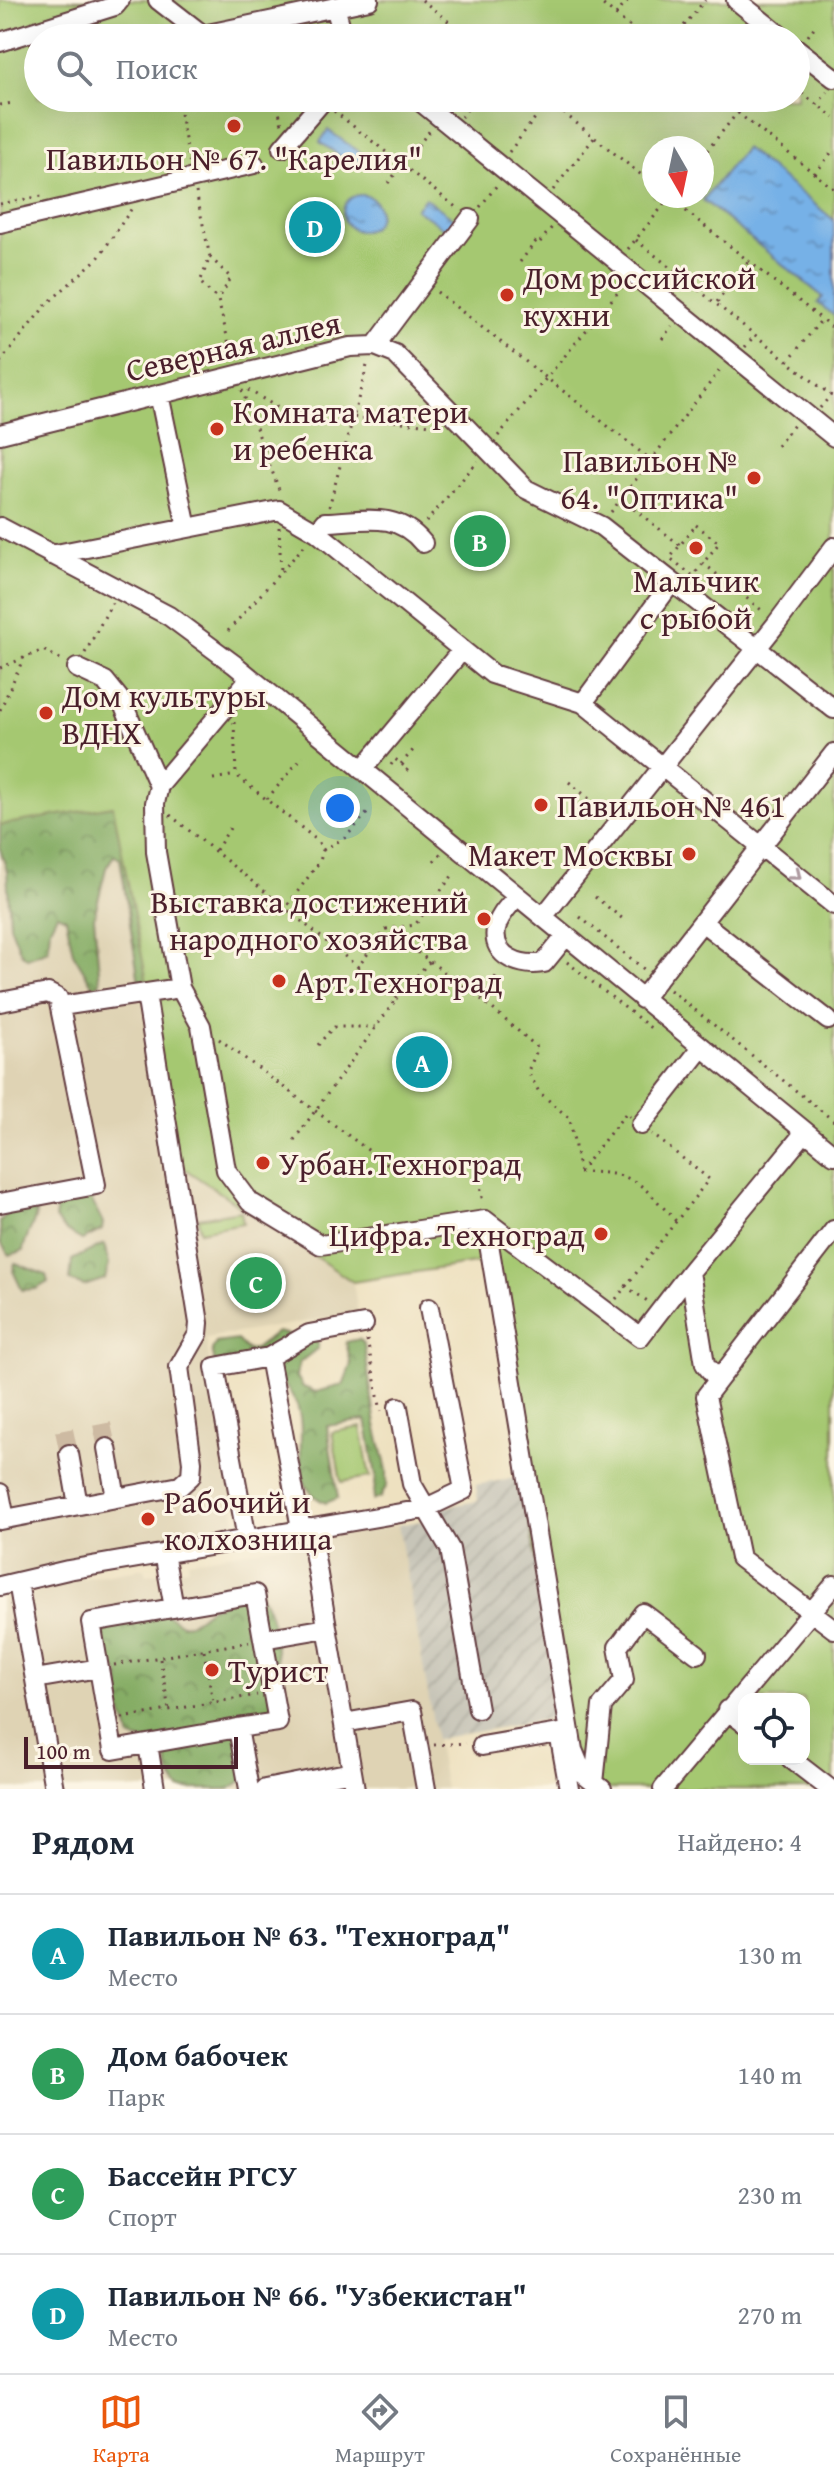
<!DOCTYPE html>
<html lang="ru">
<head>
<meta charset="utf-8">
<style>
  body { margin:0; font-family:"Gentium Book Plus",serif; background:#f2f2f3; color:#1f2937 }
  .controls { position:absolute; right:24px; bottom:24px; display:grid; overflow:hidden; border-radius:16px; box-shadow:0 8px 32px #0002 }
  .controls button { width:72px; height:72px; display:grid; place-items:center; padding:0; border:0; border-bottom:2px solid #e0e1e3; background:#fff; color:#1f2937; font:40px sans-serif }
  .compass { position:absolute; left:642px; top:136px; width:72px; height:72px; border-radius:50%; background:#fff; box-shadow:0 8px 32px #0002; rotate:171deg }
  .scale { position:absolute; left:24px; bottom:20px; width:214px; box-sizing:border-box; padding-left:8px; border:4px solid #4a1f2b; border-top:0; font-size:22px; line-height:28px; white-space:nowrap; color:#4a1f2b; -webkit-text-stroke:6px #fcf5e5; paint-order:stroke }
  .you { position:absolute; left:340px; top:808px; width:28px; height:28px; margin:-20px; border:6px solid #fff; border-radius:50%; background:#1a73e8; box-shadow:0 0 0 12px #1a73e833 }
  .badge { display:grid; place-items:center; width:52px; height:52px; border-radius:50%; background:#ea580c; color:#fff; font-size:26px; font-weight:700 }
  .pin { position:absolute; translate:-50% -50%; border:4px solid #fff; box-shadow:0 2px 8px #0006 }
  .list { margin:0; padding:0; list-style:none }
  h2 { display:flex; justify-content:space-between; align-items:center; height:104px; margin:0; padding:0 32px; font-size:34px }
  h2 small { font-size:26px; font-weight:400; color:#747a83 }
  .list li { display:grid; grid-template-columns:52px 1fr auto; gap:24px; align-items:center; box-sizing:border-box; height:120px; padding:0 32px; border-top:2px solid #e0e1e3 }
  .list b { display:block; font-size:30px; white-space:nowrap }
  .list p { margin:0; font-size:26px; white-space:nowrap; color:#747a83 }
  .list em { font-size:26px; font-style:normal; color:#747a83 }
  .icon { flex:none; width:44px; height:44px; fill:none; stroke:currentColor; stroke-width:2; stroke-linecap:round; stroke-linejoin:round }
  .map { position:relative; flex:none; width:834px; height:1789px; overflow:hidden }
  .search { position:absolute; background:#fff; box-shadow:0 8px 32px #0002; left:24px; right:24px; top:24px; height:88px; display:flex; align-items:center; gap:20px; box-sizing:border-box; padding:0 28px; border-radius:44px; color:#747a83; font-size:30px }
  .sheet { height:584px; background:#fff }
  nav { display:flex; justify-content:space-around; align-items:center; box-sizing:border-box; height:112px; border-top:2px solid #e0e1e3; background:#fff; font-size:22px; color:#747a83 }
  nav a { display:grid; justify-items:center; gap:4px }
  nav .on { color:#ea580c }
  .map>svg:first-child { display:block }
</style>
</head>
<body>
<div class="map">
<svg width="834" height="1789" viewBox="0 0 834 1789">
  <defs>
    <pattern id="industrial-furrows" width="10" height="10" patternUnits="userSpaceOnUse" patternTransform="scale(2)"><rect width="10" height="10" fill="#c7c5b8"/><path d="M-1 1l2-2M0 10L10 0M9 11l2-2" fill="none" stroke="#aca99e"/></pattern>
    <pattern id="forest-crowns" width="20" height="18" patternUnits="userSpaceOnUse" patternTransform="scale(2)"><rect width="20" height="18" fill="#84ac63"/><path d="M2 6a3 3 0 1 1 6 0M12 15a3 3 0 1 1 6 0" fill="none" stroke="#6e8b52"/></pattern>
    <pattern id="water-ripples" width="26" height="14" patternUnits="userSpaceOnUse" patternTransform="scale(2)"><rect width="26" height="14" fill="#76b1e7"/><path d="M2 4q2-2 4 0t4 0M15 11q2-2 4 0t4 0" fill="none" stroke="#638fbb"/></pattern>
  </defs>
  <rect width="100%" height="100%" fill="#fcf5e5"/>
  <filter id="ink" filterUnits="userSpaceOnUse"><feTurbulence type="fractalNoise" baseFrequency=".0125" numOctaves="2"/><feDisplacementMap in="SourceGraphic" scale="16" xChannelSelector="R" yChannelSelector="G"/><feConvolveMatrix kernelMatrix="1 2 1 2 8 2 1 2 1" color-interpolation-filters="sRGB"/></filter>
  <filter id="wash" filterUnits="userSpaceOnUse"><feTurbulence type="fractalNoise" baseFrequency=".006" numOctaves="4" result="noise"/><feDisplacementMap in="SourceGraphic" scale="32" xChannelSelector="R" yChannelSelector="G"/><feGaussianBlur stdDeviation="1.8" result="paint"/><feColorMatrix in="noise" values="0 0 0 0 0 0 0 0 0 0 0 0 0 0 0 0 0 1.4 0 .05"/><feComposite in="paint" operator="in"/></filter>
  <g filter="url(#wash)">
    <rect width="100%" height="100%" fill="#eee1c0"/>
    <path fill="#dfd3b4" d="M113,806L173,1160L353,1282L358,1313L206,1338L238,1535L0,1581V825Z
      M398,1525L445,1789H0V1600L38,1593L37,1586L144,1568L146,1575L189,1568L188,1561Z"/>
    <path fill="url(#industrial-furrows)" d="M522,1477L564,1716L436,1739L398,1525L421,1521L439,1508L478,1501L476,1485Z"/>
    <path fill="url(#forest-crowns)" stroke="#676647" stroke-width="2" d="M106,756L165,976L145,986L139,983L120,858L114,855L106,868L94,917L100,983L94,988L73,953L66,918L57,914L50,928L48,950L27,958L21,953L10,925L7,871L0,849V791Z
      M90,1197L103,1223L102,1230L82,1240L65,1230L55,1219L57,1205L63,1200Z
      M31,1207L37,1211C34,1227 25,1235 23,1251L9,1255L1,1243L0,1222L9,1211Z
      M104,1244L109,1264L105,1279L84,1286L70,1281L72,1260Z
      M15,1263L46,1275L48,1282L36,1289L22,1290L13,1271Z
      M277,1332L318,1341V1348L300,1362L296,1375L303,1387L316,1392L343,1385L351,1364L346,1342L359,1339L364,1344L376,1425L387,1470V1485L380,1498L373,1500L376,1476L366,1420L327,1426L338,1498L326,1503C282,1484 313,1433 294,1399C288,1387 274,1375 265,1364H215L212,1350L216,1343L237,1340L247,1350L255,1349Z
      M258,1590C281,1619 276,1676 279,1711L265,1717L250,1714L242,1722L253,1773L230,1789H180C168,1776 167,1764 166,1746L131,1738L120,1708V1676L104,1651L103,1635L113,1622L164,1613L181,1624L191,1623L210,1608Z"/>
    <path fill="#a5c871" stroke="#78744e" stroke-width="2" fill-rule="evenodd" d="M0,0H834V1789H572L488,1261L353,1282L173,1161L153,1013L113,806L0,825ZM38,38H796V98H38ZM654,148H702V196H654ZM744,1699H804V1759H744Z
      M241,1211L243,1223L200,1231L198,1218Z
      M361,1427L370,1477L341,1482L332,1432Z"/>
    <path fill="url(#water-ripples)" stroke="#606889" stroke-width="2" d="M328,130L362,154L354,166L320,142Z
      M745,148L834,220V316L818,303L823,297L703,200Z
      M343 213a18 18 0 1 1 36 0a18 18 0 1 1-36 0Z
      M425,198L459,222L451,233L416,209Z"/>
  </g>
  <g filter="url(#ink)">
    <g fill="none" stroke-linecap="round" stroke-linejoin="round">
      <path stroke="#cdbaa2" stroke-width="18" stroke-dasharray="18 9" stroke-linecap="butt" d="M102,1424L107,1448
        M64,1430L69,1454"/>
      <defs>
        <path id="minor" d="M158,0L203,35L369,0
          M736,0L783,38
          M335,7L344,38
          M0,42L115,6L120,0
          M796,48L834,78
          M416,98L834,437
          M282,148L325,98
          M0,223L254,164
          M375,346L470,219
          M159,394L187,528
          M0,434L350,347L375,346L395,354L526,489L601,526L834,709
          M0,527L169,616L235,665L834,1155
          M317,532L325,522C364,521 396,510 423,543
          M51,555L279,510L317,532L492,674L583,703L834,905
          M77,668L105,681L122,702L159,786
          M250,678L159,786L155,803L156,852L180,988L201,1026L226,1170L250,1202L321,1245L485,1220L640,1337L690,1272
          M583,703L672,582
          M362,770L462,650
          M517,896C510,905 498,916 496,929C491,958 523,967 544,963L566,936
          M543,917L777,623L834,547
          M702,922L828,1020
          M642,999L834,753
          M0,1002L48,993L58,998L96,1185L0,1203
          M61,1006L180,988
          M641,1125L702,1047
          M485,1220L573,1750L583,1774L602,1789
          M834,1230L706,1396L740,1558L834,1629
          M269,1357L301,1529
          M718,1380L705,1364L690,1272L805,1132
          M398,1407L412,1484L450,1549L478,1709
          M107,1448L116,1498
          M69,1454L78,1505
          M0,1493L5,1519
          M0,1520L180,1486L191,1476L192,1462L179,1367L198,1334L199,1323L146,994
          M310,1528L355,1789
          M247,1539L215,1367L269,1357L309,1334L364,1324
          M164,1553L174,1608
          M18,1582L54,1789
          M0,1586L68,1570L424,1509L464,1490L429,1308
          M263,1639L327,1628
          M35,1679L99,1668
          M727,1710L744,1723
          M344,1723L412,1711L426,1789
          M238,1728L113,1750L91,1622L255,1594L278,1722L238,1728L249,1789
          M148,1744L155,1789
          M482,1746L559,1733L569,1789
          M791,1759L830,1789
          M594,1783L602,1706L624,1680L618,1647L643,1613L697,1654
          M265,1789L352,1772
          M663,1789L834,1585"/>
      </defs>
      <use href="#minor" stroke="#633c41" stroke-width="22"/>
      <path stroke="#633c41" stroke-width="3" stroke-dasharray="2 6" stroke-linecap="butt" d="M422,0L469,38
        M597,0L644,38
        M616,15L628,0
        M808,36L815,26
        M674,38L705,0
        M796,88L834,118
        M177,98L190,165
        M276,98L282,125
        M545,98L654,185
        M719,98L834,189
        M0,105L13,103
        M817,105L827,92
        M334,111L457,208
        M461,117L476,98
        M509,152L548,101
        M702,157L749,98
        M815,174L834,149
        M388,183L431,129
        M553,190L594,138
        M196,192L210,257L200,282L218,300L233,360
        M667,196L834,329
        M0,204L42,196
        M480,207L497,185
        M636,240L834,398
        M540,242L553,226
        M628,249L671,196
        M210,257L231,278L218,300
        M520,262L537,240
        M437,292L651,460
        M717,302L749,261
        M662,339L672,326
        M745,347L755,335
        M788,361L822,319
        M0,362L46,305L99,257L132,208
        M242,390L281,495
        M248,390L282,410L432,425
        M820,408L831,395
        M498,436L624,285
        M777,446L794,425
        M621,499L680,545
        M329,507L368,362
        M611,512L723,366
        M426,522L478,461
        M696,525L719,543L693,576L670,558Z
        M279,527L281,572
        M703,563L765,613
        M228,631L305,545
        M85,653L112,603
        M0,668L43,650L64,661
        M0,710L24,657
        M234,722L236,775L318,841L323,850L320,861L287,906
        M401,764L414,749
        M391,765L395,759L408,769L403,775
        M213,779L236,775
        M569,782L593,802
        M267,799L303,756
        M170,815L358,967L386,929L481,999L499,972
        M216,850L232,825
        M323,850L346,837L370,810
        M434,861L442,852
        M595,897L623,919
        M580,917L645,970
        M386,929L415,925L452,876
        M567,962L652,1029
        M358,967L397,998L430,961
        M670,990L834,1121
        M481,999L538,1048L528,1071L539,1092L570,1119L579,1169
        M219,1039L400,1174L477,1164L483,1204
        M318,1045L333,1027H377
        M294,1140L397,998
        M579,1172L626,1113L630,1117
        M579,1172C636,1172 638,1181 676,1221
        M625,1286L649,1302
        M616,1299L709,1179L652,1134
        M367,1340L381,1411
        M204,1651L213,1702
        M160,1659L169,1710
        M114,1665L249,1642
        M122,1718L257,1695
        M434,1745L466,1743"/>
      <use href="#minor" stroke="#fff" stroke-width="18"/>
    </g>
    <defs><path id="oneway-chevron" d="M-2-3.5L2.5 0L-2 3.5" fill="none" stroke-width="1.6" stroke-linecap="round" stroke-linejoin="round" transform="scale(2)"/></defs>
    <use stroke="#ae9aa0" href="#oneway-chevron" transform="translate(796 875) rotate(39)"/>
  </g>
  <g fill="#c8321e" stroke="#fcf5e5" stroke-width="3">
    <circle cx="234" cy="126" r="8"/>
    <circle cx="507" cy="295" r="8"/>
    <circle cx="217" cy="429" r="8"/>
    <circle cx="754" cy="478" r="8"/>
    <circle cx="696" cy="548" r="8"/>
    <circle cx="46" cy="713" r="8"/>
    <circle cx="541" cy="805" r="8"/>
    <circle cx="689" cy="854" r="8"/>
    <circle cx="484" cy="919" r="8"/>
    <circle cx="279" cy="981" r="8"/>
    <circle cx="263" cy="1163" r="8"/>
    <circle cx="601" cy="1234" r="8"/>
    <circle cx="148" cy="1519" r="8"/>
    <circle cx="212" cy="1670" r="8"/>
  </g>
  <g text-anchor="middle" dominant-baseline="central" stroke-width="6" stroke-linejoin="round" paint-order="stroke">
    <g font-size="32" fill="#4a1f2b" stroke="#fcf5e5" text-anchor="start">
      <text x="234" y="158" text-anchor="middle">Павильон № 67. "Карелия"</text>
      <text x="523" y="277">Дом российской<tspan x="523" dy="37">кухни</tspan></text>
      <text x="233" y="411">Комната матери<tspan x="233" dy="37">и ребенка</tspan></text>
      <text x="738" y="460" text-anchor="end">Павильон №<tspan x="738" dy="37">64. "Оптика"</tspan></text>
      <text x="696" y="580" text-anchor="middle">Мальчик<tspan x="696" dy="37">с рыбой</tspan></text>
      <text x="62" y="695">Дом культуры<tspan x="62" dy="37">ВДНХ</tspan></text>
      <text x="557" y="805">Павильон № 461</text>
      <text x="673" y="854" text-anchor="end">Макет Москвы</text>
      <text x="468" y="901" text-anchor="end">Выставка достижений<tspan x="468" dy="37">народного хозяйства</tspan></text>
      <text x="295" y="981">Арт.Техноград</text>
      <text x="279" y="1163">Урбан.Техноград</text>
      <text x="585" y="1234" text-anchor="end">Цифра. Техноград</text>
      <text x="164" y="1501">Рабочий и<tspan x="164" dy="37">колхозница</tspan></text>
      <text x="228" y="1670">Турист</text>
    </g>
    <g font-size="32" fill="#4a1f2b" stroke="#fcf5e5">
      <text transform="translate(233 346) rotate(-13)">Северная аллея</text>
    </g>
  </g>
</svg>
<div class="controls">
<button><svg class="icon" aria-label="locate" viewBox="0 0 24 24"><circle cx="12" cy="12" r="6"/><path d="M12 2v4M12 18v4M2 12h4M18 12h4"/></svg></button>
</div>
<svg class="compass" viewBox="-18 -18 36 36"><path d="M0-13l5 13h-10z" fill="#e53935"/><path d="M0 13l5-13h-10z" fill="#747a83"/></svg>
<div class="scale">100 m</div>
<div class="you"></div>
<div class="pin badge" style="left:422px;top:1062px;background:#0f9aa8">A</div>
<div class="pin badge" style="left:480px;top:541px;background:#2e9e5b">B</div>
<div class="pin badge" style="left:256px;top:1283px;background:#2e9e5b">C</div>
<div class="pin badge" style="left:315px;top:227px;background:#0f9aa8">D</div>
<div class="search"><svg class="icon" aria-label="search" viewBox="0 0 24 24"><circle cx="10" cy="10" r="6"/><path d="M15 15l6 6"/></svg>Поиск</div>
</div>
<section class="sheet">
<h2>Рядом<small>Найдено: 4</small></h2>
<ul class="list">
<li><span class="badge" style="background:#0f9aa8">A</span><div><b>Павильон № 63. &quot;Техноград&quot;</b><p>Место</p></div><em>130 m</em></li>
<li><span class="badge" style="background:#2e9e5b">B</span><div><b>Дом бабочек</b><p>Парк</p></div><em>140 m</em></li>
<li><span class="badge" style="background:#2e9e5b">C</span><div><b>Бассейн РГСУ</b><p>Спорт</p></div><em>230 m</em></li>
<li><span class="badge" style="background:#0f9aa8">D</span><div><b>Павильон № 66. &quot;Узбекистан&quot;</b><p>Место</p></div><em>270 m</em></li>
</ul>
</section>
<nav>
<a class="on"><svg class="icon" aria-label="map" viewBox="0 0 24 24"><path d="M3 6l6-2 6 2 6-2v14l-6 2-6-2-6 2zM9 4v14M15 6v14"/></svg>Карта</a>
<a><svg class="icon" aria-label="directions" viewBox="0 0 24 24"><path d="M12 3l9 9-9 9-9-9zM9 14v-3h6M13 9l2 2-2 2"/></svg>Маршрут</a>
<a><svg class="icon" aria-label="saved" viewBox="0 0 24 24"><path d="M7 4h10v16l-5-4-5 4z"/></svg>Сохранённые</a>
</nav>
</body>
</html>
